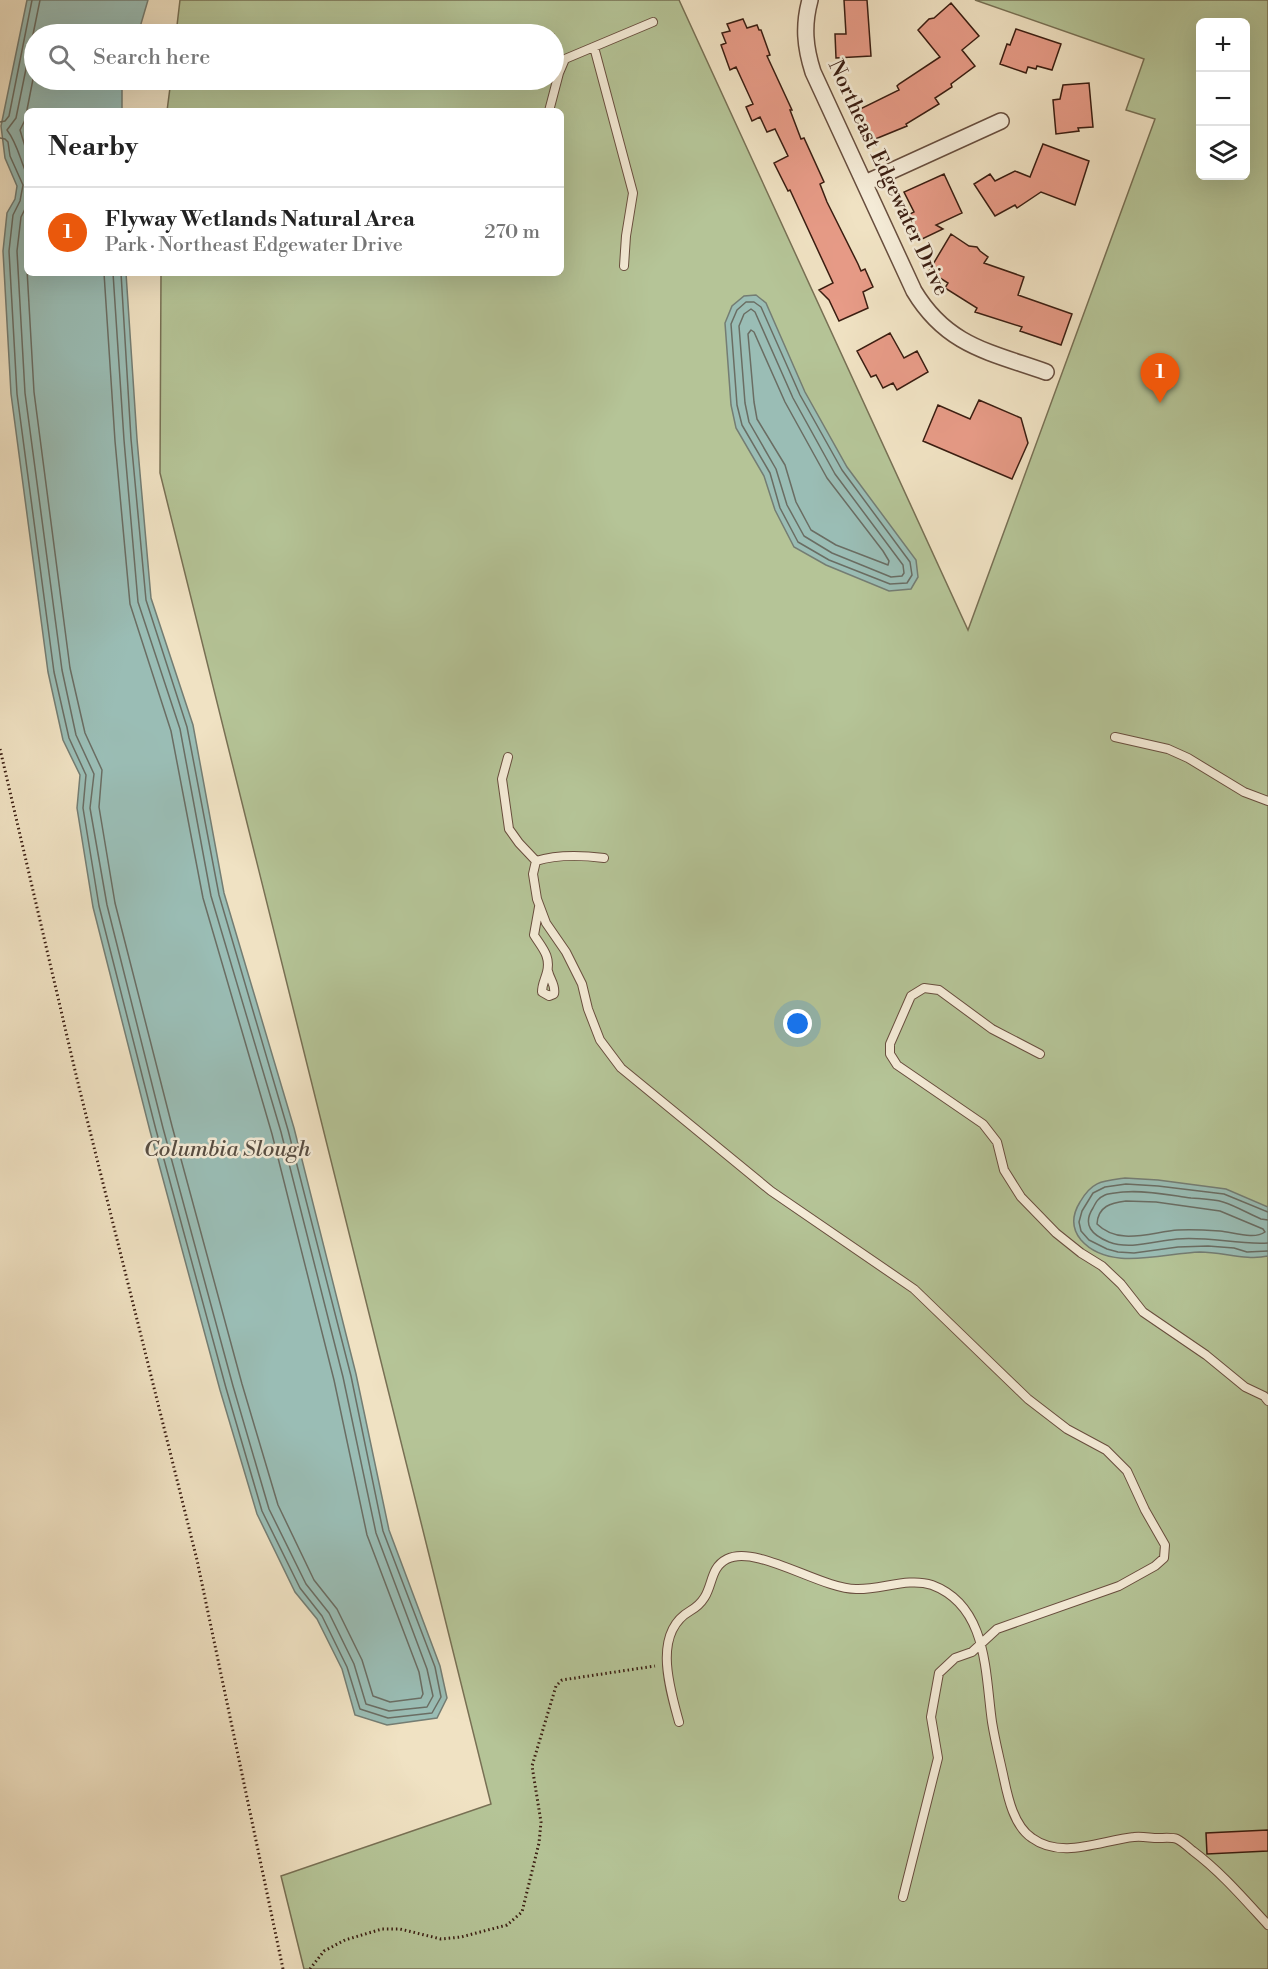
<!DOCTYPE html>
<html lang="en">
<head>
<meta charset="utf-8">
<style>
  body { margin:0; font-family:"Libre Bodoni",serif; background:#f6f6f6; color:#222 }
  .controls { position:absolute; right:18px; top:18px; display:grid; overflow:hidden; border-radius:9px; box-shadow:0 6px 24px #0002 }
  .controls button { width:54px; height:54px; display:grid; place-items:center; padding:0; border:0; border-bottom:2px solid #e0e0e0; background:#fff; color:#222; font:30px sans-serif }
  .you { position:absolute; left:798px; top:1024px; width:21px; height:21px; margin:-15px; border:4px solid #fff; border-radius:50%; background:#1a73e8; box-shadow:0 0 0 9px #1a73e833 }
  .badge { display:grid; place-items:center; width:39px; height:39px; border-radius:50%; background:#ea580c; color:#fff; font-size:20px; font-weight:700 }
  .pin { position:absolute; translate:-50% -50px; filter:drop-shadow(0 2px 3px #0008) }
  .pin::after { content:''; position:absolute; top:32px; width:21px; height:18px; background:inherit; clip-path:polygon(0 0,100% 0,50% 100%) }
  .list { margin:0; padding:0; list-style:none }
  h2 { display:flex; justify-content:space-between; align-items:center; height:78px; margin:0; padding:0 24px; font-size:26px }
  h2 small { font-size:20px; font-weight:400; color:#767676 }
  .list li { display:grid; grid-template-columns:39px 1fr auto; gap:18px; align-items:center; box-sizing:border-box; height:90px; padding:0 24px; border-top:2px solid #e0e0e0 }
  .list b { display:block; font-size:22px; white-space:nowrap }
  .list p { margin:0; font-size:20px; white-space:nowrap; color:#767676 }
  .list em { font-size:20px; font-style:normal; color:#767676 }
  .icon { flex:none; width:33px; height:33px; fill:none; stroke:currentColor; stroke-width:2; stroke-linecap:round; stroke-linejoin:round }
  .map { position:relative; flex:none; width:1268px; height:1969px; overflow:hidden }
  .search { position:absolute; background:#fff; box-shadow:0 6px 24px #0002; left:24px; top:24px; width:540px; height:66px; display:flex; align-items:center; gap:15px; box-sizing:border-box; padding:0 21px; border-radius:33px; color:#767676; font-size:22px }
  .panel { position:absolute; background:#fff; box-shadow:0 6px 24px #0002; left:24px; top:108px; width:540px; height:168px; border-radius:9px }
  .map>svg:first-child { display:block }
</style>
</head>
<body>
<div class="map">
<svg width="1268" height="1969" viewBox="0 0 1268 1969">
  <rect width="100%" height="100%" fill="#f0e2c3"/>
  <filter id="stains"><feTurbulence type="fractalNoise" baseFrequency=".00333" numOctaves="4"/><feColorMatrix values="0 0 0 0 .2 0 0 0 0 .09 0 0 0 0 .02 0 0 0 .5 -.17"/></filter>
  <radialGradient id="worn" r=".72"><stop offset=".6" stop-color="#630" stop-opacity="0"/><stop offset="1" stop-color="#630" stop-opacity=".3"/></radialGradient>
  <path fill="#b5c497" stroke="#787054" stroke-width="1.5" fill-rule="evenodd" d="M180,0H679L968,630L1155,119L1126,110L1144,59L975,0H1268V1969H304L281,1876L491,1804L160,473L161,273H561V111H167L171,80H554V34H176ZM1200,22H1246V176H1200Z"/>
  <path fill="#9abdb5" stroke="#747d73" stroke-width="1.5" d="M27,0H148L138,34H34V80H125L122,88V111H27V273H126L137,439L151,598L193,725L224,893L294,1128L356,1374L389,1530L440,1666L447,1698L437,1718L387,1725L355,1715L342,1669L317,1619L295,1592L257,1514L220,1390L150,1131L93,907L77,808L80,775L63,740L48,672L11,394L3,251L7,213L15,199L17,186L5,158L1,126Z
    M756,295L766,303L805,392L847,467L916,560L918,577L911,589L889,591L826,565L794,547L775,510L764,476L736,428L731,405L725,323L732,306L744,296Z
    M1125,1178L1158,1180L1226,1189L1268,1207V1256C1246,1261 1223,1252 1200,1252C1163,1253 1109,1272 1081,1240C1071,1228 1072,1215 1080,1202C1092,1181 1102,1181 1125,1178Z"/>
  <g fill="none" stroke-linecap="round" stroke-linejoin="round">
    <path stroke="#6a6d63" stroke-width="1.5" d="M0,122L5,121L9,116L32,0
      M0,138L5,139L8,142L10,156L23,185L20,201L13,215L9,251L17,394L54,672L69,738L86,775L83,808L99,906L156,1130L226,1388L262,1511L300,1588L322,1616L347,1667L360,1709L388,1718L432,1713L441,1697L435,1667L383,1531L351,1376L288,1130L219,895L187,727L146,600L131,439L121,273
      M27,153L20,130L25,120L34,74
      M27,175C20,159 17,143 7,130L16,118L40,0
      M27,205L21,217L17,251L25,393L62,670L76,735L94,774L90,808L107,905L163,1128L233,1386L269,1509L306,1584L329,1613L354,1664L366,1704L389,1711L427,1707L433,1696L427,1669L376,1533L343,1377L281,1132L211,896L180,729L138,602L124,440L113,273
      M27,239L26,252L34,392L70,668L85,733L102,770L99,807L115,903L172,1126L242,1384L278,1505L314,1580L337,1609L362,1660L373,1696L390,1702L421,1698L423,1694L419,1672L367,1535L334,1380L272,1134L203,898L171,731L130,604L115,441L104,273
      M746,302H754L761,307L800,395L842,470L910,562L912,575L907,583L890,584L829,560L798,542L780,508L770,473L742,425L737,405L731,324L737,310Z
      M751,309L755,312L793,398L835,474L903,565L904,573L902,576L891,577L832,553L804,536L787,505L776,469L749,422L745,403L739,326L744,314Z
      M751,330L754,332L785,402L827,478L883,551L889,561L888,565L836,545L811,530L796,502L785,465L757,419L754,402L748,334Z
      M1126,1201L1156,1202L1220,1211L1263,1229L1265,1232C1254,1240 1233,1232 1220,1231C1206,1230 1192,1229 1178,1230C1151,1232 1119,1246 1097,1224C1098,1206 1111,1203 1126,1201Z
      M1268,1212L1224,1194L1158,1186L1126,1184L1105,1187L1093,1193L1082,1211L1079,1222L1081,1231L1089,1240L1107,1249L1118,1252L1134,1253L1178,1247L1208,1246L1234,1248L1247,1252L1268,1251
      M1268,1220L1261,1219C1249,1214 1236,1206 1223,1202C1213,1199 1202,1199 1191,1198C1169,1195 1145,1190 1123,1192C1117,1193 1110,1193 1105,1195C1098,1198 1096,1202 1093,1208C1082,1225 1092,1235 1109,1242C1130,1250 1155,1241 1177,1239C1208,1236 1238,1245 1268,1243"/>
  </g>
  <path fill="#e79b87" stroke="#3a1d11" stroke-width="1.5" d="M844,0H867L871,56L836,58L835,34H846Z
    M951,3L979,36L962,50L975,66L951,84L952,87L935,98L939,104L906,124L907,126L868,142L854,112L899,90L897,86L899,84L940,57L918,30L929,19L934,18Z
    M743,19L747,28L757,25L759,30H761L770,55L767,56L792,110H790L801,139L804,138L824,182L820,184L827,202L858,264L861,271L865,269L873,287L863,292L868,308L839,321L829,300L819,290L833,283L790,190L788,191L774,163L788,156L775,129L767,132L760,117L752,121L746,107L753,104L736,67L730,70L721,45L726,43L722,33L730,31L727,24Z
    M1016,29L1061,44L1052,70L1037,66L1036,69L1028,67L1026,73L1000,64L1007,44L1010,45Z
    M1089,83L1093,127L1078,128L1079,131L1056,134L1053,100L1060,99L1063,85Z
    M1043,144L1089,161L1075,205L1041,192L1017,208L1015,205L995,216L974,184L990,174L995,181L1015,171L1030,177Z
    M944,174L962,213L936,225L943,229L920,240L908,215L914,212L904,192Z
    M951,234L969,246L977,247L980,251L988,257L984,263L1024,277L1018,295L1072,314L1061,345L1020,331L1022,327L975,312L977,308L945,288L948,283L929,271Z
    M890,333L904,358L917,351L928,372L897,390L893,383L883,388L876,375L871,377L857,351Z
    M979,400L1021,418L1028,443L1012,479L923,441L938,405L970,419Z
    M1268,1830V1851L1207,1854L1206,1833Z"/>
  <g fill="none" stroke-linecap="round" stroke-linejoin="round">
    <defs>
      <path id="lane" d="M594,47L633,193L626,236L624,266
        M549,111L559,73L565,59L653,22
        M1115,737L1168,749L1188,758L1244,792L1268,801
        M508,757L502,779L509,829L519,843L536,861
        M604,858C581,855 558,854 536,861L533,874L537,899L546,923L566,952L582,984L588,1009L600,1040L621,1068L771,1191L914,1289L1028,1399L1067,1429L1106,1450L1127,1471L1145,1510L1165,1545L1164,1558L1155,1566L1119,1586L997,1629L972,1652L955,1658L939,1673L931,1717L938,1758L903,1897
        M539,907L534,935C542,948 551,956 547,972C545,980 542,984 542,992L549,996L554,994C556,985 550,980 548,971
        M1040,1054L992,1029L939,990L924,988L911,996L890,1044V1054L897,1065L983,1124L997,1142L1004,1170L1021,1197L1056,1233L1081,1253L1102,1266L1121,1284L1143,1312L1206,1355L1245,1387L1264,1396L1268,1401
        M679,1722C670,1689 652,1633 690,1611C717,1596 705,1570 727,1559C756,1544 821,1589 856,1589C881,1590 908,1577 932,1585C988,1606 985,1673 992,1722C995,1741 1000,1760 1004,1779C1008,1798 1014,1826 1032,1838C1062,1860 1102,1840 1134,1837C1142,1836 1151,1838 1158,1838C1164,1838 1172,1837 1177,1839C1183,1842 1188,1847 1193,1851C1221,1872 1244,1899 1268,1925"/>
      <path id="street" d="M810,0C803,26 805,47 813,72L914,291C947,346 990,352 1046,372
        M865,183L1001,121"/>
    </defs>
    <use href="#lane" stroke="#684e3e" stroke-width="10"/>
    <use href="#street" stroke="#684e3e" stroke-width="18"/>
    <path stroke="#3a1d11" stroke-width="3" stroke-dasharray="1.5 3" stroke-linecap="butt" d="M0,749L77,1079L197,1560L283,1969
      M310,1969L324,1951L345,1940L382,1929H400L441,1939L461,1937L507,1925L522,1912L539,1843L541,1822L532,1766L556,1686L562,1680L655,1666"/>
    <use href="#lane" stroke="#f5ecd8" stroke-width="8"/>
    <use href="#street" stroke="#f5ecd8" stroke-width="15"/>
  </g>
  <g text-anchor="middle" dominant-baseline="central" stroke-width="5" stroke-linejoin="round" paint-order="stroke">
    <g font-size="21" fill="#3a1d11" stroke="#f5ecd8">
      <text transform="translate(888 178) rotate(65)">Northeast Edgewater Drive</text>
    </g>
    <g font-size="22" font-style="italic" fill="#574d42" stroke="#f5ecd8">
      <text x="227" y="1149">Columbia Slough</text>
    </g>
  </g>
  <rect width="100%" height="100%" filter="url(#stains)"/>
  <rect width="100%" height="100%" fill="url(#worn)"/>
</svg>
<div class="controls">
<button>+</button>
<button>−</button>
<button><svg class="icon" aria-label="layers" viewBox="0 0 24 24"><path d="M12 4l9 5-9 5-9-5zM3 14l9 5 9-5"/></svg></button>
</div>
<div class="you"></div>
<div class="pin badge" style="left:1160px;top:403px">1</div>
<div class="search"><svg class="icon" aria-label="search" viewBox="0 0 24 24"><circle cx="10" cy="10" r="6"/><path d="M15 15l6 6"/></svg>Search here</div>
<section class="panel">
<h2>Nearby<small></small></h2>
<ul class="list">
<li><span class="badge">1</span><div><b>Flyway Wetlands Natural Area</b><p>Park · Northeast Edgewater Drive</p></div><em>270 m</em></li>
</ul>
</section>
</div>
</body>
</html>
